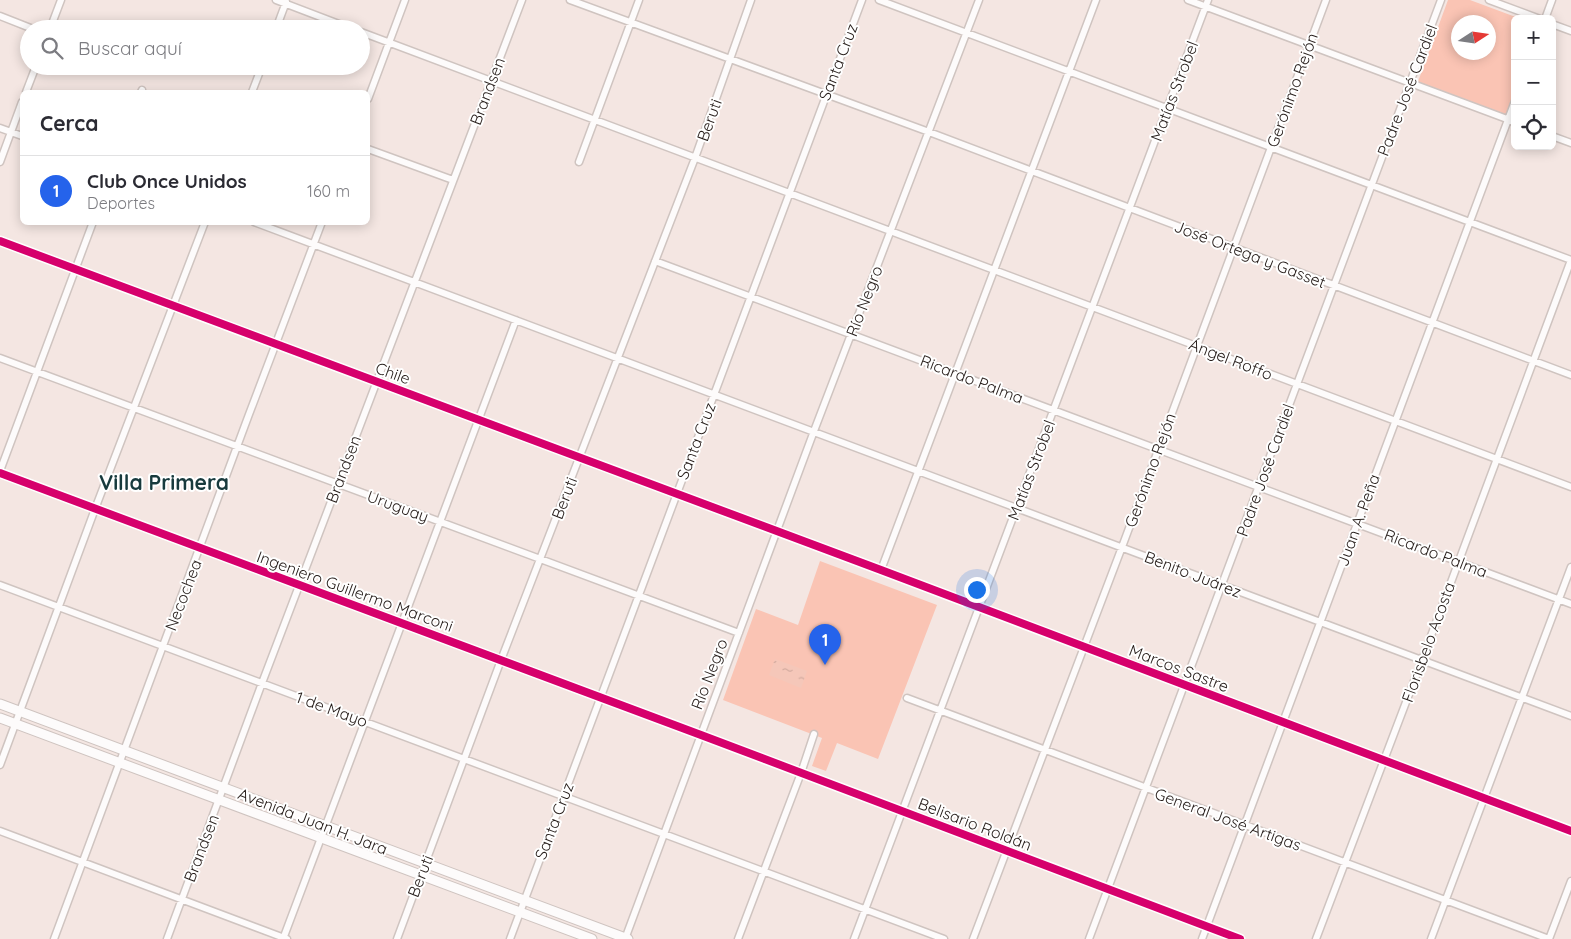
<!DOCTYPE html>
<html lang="es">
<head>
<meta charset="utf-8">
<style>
  body { margin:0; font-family:Quicksand,sans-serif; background:#f2f2f3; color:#2b2b33 }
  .controls { position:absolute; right:15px; top:15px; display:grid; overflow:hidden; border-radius:8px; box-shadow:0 2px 12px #0003 }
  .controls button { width:45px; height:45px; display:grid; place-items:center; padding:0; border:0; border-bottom:1px solid #e1e1e2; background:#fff; color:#2b2b33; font:25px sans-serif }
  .compass { position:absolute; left:1451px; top:15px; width:45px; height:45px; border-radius:50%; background:#fff; box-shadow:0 2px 12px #0003; rotate:78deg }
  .you { position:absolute; left:976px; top:589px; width:18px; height:18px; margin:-12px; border:4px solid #fff; border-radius:50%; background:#1a73e8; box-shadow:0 0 0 8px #1a73e833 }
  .badge { display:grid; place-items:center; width:32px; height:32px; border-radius:50%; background:#2563eb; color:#fff; font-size:16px; font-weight:700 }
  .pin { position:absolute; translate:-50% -41px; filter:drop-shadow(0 1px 2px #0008) }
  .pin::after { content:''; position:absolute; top:26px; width:18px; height:15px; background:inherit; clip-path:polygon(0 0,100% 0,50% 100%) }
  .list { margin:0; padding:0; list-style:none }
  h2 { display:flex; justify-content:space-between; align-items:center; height:65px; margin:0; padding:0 20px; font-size:21px }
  h2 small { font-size:16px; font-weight:400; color:#7c7c81 }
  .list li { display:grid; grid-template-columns:32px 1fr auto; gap:15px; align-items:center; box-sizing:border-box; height:70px; padding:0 20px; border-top:1px solid #e1e1e2 }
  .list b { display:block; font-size:19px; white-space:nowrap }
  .list p { margin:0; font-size:16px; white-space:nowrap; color:#7c7c81 }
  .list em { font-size:16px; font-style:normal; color:#7c7c81 }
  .icon { flex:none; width:28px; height:28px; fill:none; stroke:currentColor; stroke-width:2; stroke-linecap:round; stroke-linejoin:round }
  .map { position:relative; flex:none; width:1571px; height:939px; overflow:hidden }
  .search { position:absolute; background:#fff; box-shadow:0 2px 12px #0003; left:20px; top:20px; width:350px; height:55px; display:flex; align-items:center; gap:12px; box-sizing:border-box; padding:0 18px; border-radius:28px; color:#7c7c81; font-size:19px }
  .panel { position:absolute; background:#fff; box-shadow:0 2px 12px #0003; left:20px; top:90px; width:350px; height:135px; border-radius:8px }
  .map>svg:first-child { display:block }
</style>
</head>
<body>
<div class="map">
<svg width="1571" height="939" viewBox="0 0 1571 939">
  <defs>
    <pattern id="water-ripples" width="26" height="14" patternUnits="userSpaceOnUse" patternTransform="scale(1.25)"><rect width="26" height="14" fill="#f5c7b9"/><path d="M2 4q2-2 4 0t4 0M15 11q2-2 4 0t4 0" fill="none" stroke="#d2aa9e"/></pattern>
  </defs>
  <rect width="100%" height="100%" fill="#f4e6e2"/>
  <path fill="#fac4b4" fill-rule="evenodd" d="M1448,0H1470L1521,19H1515V93L1505,120L1416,87ZM1458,22H1488V52H1458Z
    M820,561L937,605L878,759L837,743L826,771L812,766L822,738L723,700L756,609L798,625Z"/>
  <path fill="url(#water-ripples)" d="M775,659L807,671L801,688L769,675Z"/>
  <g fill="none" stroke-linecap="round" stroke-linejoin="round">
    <defs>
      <path id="minor" d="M276,0L352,29
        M570,0L929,132L1571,375
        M879,0L1571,260
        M1188,0L1515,122
        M1489,0L1540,19
        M0,16L33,29
        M1545,19L1552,0
        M1552,24L1571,31
        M50,29L61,0
        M276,29L286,2
        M361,32L1571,487
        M26,92L36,66
        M141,92L142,90
        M252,92L262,66
        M368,99L405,0
        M0,128L22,136
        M1552,136L1571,143
        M368,149L453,180
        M0,162L22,102
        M579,162L639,0
        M254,222L1571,716
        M0,241L881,570L1571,831
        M655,261L1571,604
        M0,358L739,633
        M0,471L93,222
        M0,473L701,735L1240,939
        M881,570L1096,0
        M0,585L944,939
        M907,698L1549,939L1571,881
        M0,765L95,509L205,222
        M0,831L287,939
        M54,939L248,417L322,222
        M167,939L262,683L522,0
        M283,939L516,320
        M397,939L501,660L695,158L751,0
        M510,939L862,0
        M625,939L814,431L979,0
        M738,939L801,773L814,734
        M854,939L1208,0
        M973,939L1122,547L1326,0
        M1089,939L1441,0
        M1202,939L1515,101
        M1316,939L1422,660L1571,260
        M1431,939L1571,567"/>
      <path id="secondary" d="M0,704L628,939
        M0,718L592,939"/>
    </defs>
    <use href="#minor" stroke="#cfc4c0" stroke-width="9"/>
    <use href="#secondary" stroke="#cfc4c0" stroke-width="11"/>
    <use href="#minor" stroke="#fdfbfb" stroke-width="6"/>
    <use href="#secondary" stroke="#fdfbfb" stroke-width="9"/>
    <defs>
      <path id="cycleway" d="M0,241L881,570L1571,831
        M0,473L701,735L1240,939"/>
    </defs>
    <use href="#cycleway" stroke="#fff" stroke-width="11"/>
    <use href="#cycleway" stroke="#d6006c" stroke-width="8"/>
  </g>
  <g text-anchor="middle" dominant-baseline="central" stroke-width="4" stroke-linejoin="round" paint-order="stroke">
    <g font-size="16" fill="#251c19" stroke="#fff">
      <text transform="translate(838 62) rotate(-69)">Santa Cruz</text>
      <text transform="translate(1292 90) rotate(-70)">Gerónimo Rejón</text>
      <text transform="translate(1407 90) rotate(-69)">Padre José Cardiel</text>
      <text transform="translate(487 91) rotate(-69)">Brandsen</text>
      <text transform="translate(1174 91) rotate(-69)">Matías Strobel</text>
      <text transform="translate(709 120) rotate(-70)">Beruti</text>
      <text transform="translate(1250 254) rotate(21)">José Ortega y Gasset</text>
      <text transform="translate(864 301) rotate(-69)">Río Negro</text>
      <text transform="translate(1231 359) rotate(21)">Ángel Roffo</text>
      <text transform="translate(393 373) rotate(20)">Chile</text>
      <text transform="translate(972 379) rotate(21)">Ricardo Palma</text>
      <text transform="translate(696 441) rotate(-69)">Santa Cruz</text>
      <text transform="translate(343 469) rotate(-69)">Brandsen</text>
      <text transform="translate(1031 470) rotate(-69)">Matías Strobel</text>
      <text transform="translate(1150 470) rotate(-70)">Gerónimo Rejón</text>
      <text transform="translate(1265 470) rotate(-70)">Padre José Cardiel</text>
      <text transform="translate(564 498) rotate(-69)">Beruti</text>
      <text transform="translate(398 506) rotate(20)">Uruguay</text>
      <text transform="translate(1358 520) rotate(-70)">Juan A. Peña</text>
      <text transform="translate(1436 553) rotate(21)">Ricardo Palma</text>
      <text transform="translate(1193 574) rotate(21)">Benito Juárez</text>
      <text transform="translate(355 591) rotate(20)">Ingeniero Guillermo Marconi</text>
      <text transform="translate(183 595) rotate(-69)">Necochea</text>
      <text transform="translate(1428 642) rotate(-70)">Florisbelo Acosta</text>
      <text transform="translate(1179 668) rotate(21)">Marcos Sastre</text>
      <text transform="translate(709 674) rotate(-69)">Río Negro</text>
      <text transform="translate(332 709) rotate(20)">1 de Mayo</text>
      <text transform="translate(1228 819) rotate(20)">General José Artigas</text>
      <text transform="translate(313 821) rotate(21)">Avenida Juan H. Jara</text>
      <text transform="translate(554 821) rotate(-69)">Santa Cruz</text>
      <text transform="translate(975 824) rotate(21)">Belisario Roldán</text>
      <text transform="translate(201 848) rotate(-69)">Brandsen</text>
      <text transform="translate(420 876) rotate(-69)">Beruti</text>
    </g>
    <g font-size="21" font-weight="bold" fill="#183a3d" stroke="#fff">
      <text x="164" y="482">Villa Primera</text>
    </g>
  </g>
</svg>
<div class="controls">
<button>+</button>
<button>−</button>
<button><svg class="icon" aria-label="locate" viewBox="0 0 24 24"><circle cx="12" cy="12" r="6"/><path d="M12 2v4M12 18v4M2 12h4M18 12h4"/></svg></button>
</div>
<svg class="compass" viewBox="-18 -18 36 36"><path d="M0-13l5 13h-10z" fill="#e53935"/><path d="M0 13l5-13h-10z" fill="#7c7c81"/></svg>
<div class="you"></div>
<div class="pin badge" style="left:825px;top:665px">1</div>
<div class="search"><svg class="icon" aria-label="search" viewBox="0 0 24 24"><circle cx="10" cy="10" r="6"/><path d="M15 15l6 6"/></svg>Buscar aquí</div>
<section class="panel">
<h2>Cerca<small></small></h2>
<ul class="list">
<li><span class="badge">1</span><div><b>Club Once Unidos</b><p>Deportes</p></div><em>160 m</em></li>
</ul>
</section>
</div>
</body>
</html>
